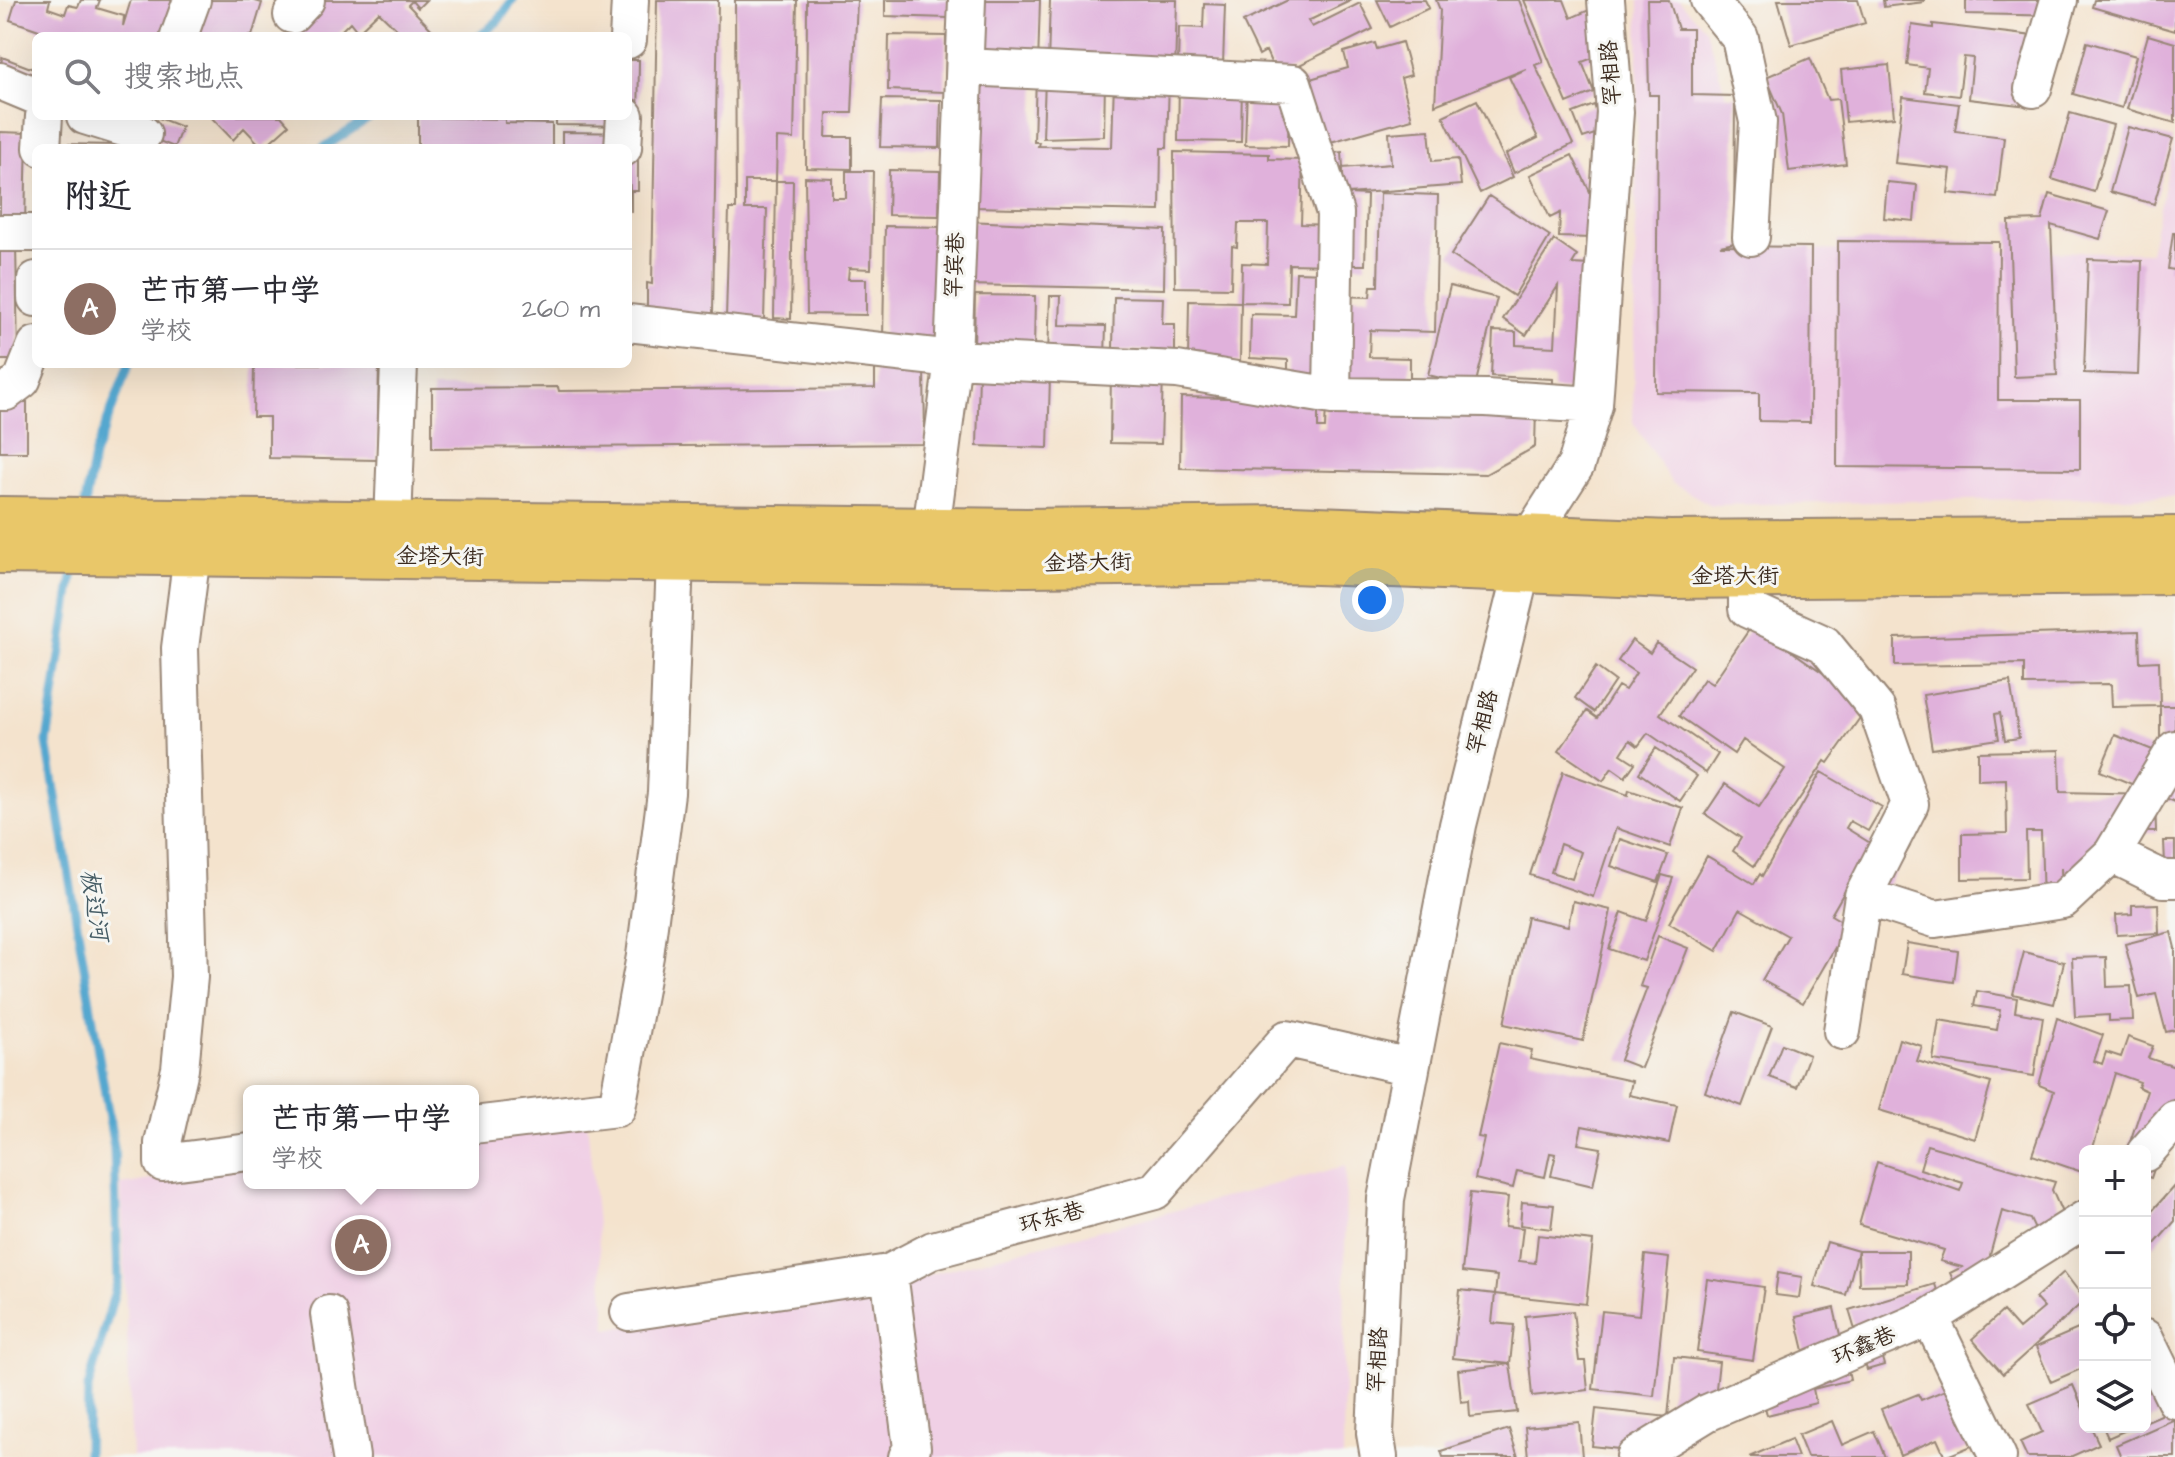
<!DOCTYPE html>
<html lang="zh">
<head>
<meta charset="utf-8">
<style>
  body { margin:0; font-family:"Architects Daughter","LXGW WenKai TC",sans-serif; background:#f7f7f7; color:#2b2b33 }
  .controls { position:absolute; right:24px; bottom:24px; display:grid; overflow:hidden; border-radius:12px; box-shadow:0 8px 32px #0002 }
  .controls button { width:72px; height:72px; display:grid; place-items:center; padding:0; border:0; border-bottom:2px solid #e1e1e2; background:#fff; color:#2b2b33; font:40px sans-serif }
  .you { position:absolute; left:1372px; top:600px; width:28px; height:28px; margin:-20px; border:6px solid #fff; border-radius:50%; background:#1a73e8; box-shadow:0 0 0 12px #1a73e833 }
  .badge { display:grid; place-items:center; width:52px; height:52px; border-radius:50%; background:#ea580c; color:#fff; font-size:26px; font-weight:700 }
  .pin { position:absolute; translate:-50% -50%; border:4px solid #fff; box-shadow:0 2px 8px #0006 }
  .popup { position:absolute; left:243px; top:1085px; width:236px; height:104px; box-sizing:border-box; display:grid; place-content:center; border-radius:12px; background:#fff; filter:drop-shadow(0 2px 6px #0005); font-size:26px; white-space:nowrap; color:#7c7c81 }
  .popup b { font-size:30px; color:#2b2b33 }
  .popup::after { content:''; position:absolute; left:50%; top:100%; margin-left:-16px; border:16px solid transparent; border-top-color:#fff }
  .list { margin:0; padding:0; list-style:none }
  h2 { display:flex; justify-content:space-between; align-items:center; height:104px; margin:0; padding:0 32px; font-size:34px }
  h2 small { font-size:26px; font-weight:400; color:#7c7c81 }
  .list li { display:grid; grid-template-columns:52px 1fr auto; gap:24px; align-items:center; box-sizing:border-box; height:120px; padding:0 32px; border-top:2px solid #e1e1e2 }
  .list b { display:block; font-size:30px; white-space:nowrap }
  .list p { margin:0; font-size:26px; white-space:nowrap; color:#7c7c81 }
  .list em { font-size:26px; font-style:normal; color:#7c7c81 }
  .icon { flex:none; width:44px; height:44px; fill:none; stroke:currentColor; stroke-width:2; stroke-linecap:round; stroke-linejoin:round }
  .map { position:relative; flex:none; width:2175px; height:1457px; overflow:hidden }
  .search { position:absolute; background:#fff; box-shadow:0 8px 32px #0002; left:32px; top:32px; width:600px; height:88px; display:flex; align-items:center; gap:20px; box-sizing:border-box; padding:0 28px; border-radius:12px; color:#7c7c81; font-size:30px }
  .panel { position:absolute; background:#fff; box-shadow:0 8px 32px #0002; left:32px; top:144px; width:600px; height:224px; border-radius:12px }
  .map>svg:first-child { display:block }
</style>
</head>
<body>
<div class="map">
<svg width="2175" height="1457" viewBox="0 0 2175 1457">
  <rect width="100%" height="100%" fill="#f6f6f2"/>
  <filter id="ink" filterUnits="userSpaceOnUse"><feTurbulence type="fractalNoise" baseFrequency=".0125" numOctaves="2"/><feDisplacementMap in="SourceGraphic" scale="16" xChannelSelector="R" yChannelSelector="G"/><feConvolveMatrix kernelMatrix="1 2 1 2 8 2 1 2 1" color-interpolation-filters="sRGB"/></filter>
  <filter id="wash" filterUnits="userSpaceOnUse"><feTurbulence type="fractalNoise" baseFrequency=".006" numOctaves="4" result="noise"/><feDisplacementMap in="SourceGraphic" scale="32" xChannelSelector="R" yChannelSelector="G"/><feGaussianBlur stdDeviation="1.8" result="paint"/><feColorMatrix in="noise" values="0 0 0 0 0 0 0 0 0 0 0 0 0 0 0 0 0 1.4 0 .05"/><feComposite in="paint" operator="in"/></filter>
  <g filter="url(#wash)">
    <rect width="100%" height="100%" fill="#f4e3cd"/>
    <path fill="#f0d0e5" d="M1639,0H1679L1706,29L1731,113L1729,165L1738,250L2150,252L2175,140V496L1711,505L1672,483L1633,422Z
      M586,1110L607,1329L813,1305L1346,1166L1343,1457H132L121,1185L249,1164V1183H473V1128Z"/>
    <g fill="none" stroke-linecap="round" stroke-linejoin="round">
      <path stroke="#54a7cf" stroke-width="9" d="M480,36L498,21L513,0
        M323,148L372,116
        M84,510L94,456L129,364
        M74,564L47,742L114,1148L118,1280L88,1388L87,1457"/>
    </g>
    <g id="blocks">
      <path fill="#e0b1db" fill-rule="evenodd" d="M16,0H50L48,8L65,14L68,5L78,7L81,0H100L97,8L124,16L123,26L131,0H176L165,36H38L39,30L10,20Z
        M199,0H252L262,3L252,36H187Z
        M324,0H426L418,8L412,1L408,5L435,33L431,36H404L379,12L358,32L350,22L336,36H286Z
        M657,0H718L713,313L647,312V283L652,284Z
        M735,0H797L794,139L777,138L776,181H793L791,319L774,318L776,181H745V209H767L764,320L726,319L729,209H736Z
        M807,0H857L852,113H827L826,137H852V169L806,168Z
        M885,0H948V18L885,16Z
        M975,0H1040L1038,66L973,64Z
        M1050,0H1177L1175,73L1048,64Z
        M1288,0H1352L1308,21L1312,27L1360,3L1373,29L1277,76L1266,51L1259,55L1243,22Z
        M1377,0H1425L1429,8L1390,27Z
        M1436,0H1519L1543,62L1535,65L1573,144L1514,173L1506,154L1538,138L1509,77L1526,69L1435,105L1440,10Z
        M1524,0H1564L1571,18L1589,10L1606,53L1582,62L1594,92L1567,103Z
        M1647,0H1669L1678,29H1692V95L1735,96L1734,243L1720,246L1811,247L1810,422L1759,421V393L1656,392L1658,95H1649Z
        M1778,0H1858L1865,23L1791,45Z
        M1883,0H1924V2L1884,7Z
        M1966,0H2067V16L1966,14Z
        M2094,0H2175V31L2092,7Z
        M1204,4L1225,5L1223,65L1178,64L1179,27L1203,28Z
        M1933,24L2033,36L2027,106L1969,99L1973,58L1964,57L1959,96L1925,92L1928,68L1907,65L1912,25L1933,28Z
        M889,35L946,36L945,92L888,90Z
        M2148,35L2175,43V123L2127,109Z
        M1402,42L1411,75L1401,78L1412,119L1320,145L1300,82L1348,68L1344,52L1375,43L1377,49Z
        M2087,42L2136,56L2122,108L2073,94Z
        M2,57L36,70V93L0,79Z
        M1810,58L1828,100L1838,99L1846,164L1789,171L1782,114L1766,77Z
        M628,60H639L638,126L556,125V116H628Z
        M1889,65L1894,117L1846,122L1841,70Z
        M977,74L1036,75L1034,142H1039L1038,146L1112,147L1114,79L1169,80L1167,148H1161L1160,211L974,207Z
        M1045,78L1105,79L1104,136L1043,138Z
        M1179,82L1242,83L1241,142L1178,141Z
        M1247,87L1289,88L1288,146L1245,145Z
        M1903,97L1959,104L1955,131L2004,137L1997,198L1948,193L1951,169L1895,163Z
        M882,99L941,100L940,148L880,147Z
        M1477,100L1513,177L1480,193L1443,116Z
        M1594,105L1604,131L1583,138L1573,113Z
        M2070,113L2113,125L2094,192L2052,179Z
        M96,116H154L182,127L174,147Z
        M210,116H281L289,125L263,148L244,128L233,140Z
        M418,117L505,119V123L552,124V148H418Z
        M2128,127L2173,139L2154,204L2110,192Z
        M1429,130L1432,161L1458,159L1461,185L1348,194L1367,195L1365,265H1344L1343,168L1323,169L1322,154L1342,152L1343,168L1391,164L1389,133Z
        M0,132L27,133L25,224L0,223Z
        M562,132L638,133V191H631V212L628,148H562Z
        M59,144L117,145V148H59Z
        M1174,152L1269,154V159L1303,160L1301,224L1333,225V265L1289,264L1288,303L1241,302L1240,362L1188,361L1189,301L1241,302L1242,263L1267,264L1268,223H1238L1237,247L1232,246L1231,288L1175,287Z
        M1572,155L1593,198L1592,238L1559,237L1560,213L1550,218L1530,175Z
        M889,170L940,171L939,216L888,215Z
        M846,171H873L871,269L849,268L848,279H866V315L807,314L805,177L832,178V198H846Z
        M1887,182L1917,185L1914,221L1884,218Z
        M1380,193L1438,195L1435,332L1370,330L1369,357L1410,358V380L1334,378L1336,296L1370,297L1371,286H1378Z
        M2049,194L2109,211L2100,239L2051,225L2057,375L2014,377L2009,221L2042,220Z
        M1489,196L1550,236L1514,296L1451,255Z
        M967,221L1165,230L1164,289L966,285Z
        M885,226L945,227V287H938L937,340L883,339Z
        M2173,233H2175V270L2168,269Z
        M1554,240L1577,256L1572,264L1590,265L1583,391L1553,389V379L1491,376L1493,331L1516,332V345L1555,347L1558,286L1526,335L1503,319Z
        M1838,241L1999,242L1998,400H2080V469L1837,467Z
        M0,243L16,244L18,360H0Z
        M2088,259L2142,261L2138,375L2084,373Z
        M1296,272L1328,273L1326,386L1288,385V360L1250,358L1251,314L1294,315Z
        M1450,286L1497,298L1475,386L1428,375Z
        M975,295L1035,296L1034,351L974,350Z
        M1050,296H1061L1060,325L1106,326L1105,356L1048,355Z
        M1114,297L1163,298L1162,324H1175V351L1113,350Z
        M270,364H379L377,460L269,458V417H253L254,366Z
        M924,365L925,444L432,448V388L558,387L559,391L875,388V366Z
        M1111,372L1163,374L1161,444L1110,443Z
        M979,374L1050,376L1048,448L977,446Z
        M1181,397L1318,400V428H1325L1326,403L1536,408L1535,447L1486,474L1180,468Z
        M0,402H27V452H0Z
        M1753,624L1869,705L1828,763L1825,761L1754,866L1733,851L1741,838L1705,814L1725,784L1759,807L1785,769L1743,740L1734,754L1679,716L1704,679L1712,684Z
        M2139,631L2140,662L2159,661L2160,706L2112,707L2111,684L2024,685V664L1895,666V638Z
        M1632,640L1650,653L1656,643L1692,667L1660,714L1718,754L1706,773L1648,733L1638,746L1630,740L1621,754L1635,763L1625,777L1612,768L1603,781L1559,751L1587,711L1597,718L1618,686L1625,690L1636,673L1618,661Z
        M1596,667L1615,681L1594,712L1575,698Z
        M2010,681L2019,738L2005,740L2000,713L1995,714L1999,739L1932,749L1923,695Z
        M2160,706H2175V750H2160Z
        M2115,735L2175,759V802L2100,771Z
        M1656,748L1697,776L1680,801L1639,773Z
        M2059,750L2060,792L2155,794L2156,832H2129L2092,867V900H2063L2061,868L2062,905H2043L2041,832H2026L2027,878L1962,879V834L2007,833L2006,779L1978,780V752Z
        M1563,772L1628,795L1629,790L1683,808L1670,847L1616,828L1593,897L1530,875ZM1560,844L1581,852L1572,879L1551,872Z
        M1821,772L1882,807L1868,831L1850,821L1846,828L1880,849L1889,833L1910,846L1866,924L1858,868L1831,915L1848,925L1803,1003L1762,980L1788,936L1740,909L1717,951L1669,923L1707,856L1754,884L1760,874L1762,876Z
        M1620,839L1668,855L1658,882L1611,866Z
        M2164,841H2175V885L2166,886Z
        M1662,875L1673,878L1644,961L1609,949L1622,912L1646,921Z
        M1573,901L1611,910L1583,1041L1504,1024L1527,917L1568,926Z
        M2158,904L2159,933L2117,935L2116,915L2132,914V905Z
        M2171,932L2175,948V1030L2166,1032L2156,994L2139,998L2125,944Z
        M1658,936L1688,948L1641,1068L1620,1060L1647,988L1640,986Z
        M1907,943L1958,951L1954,982L1902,974Z
        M2024,952L2064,962L2054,1004L2013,994Z
        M2106,957L2107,987L2131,986L2133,1020L2109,1021V1015L2075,1017L2072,958Z
        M1977,991L2017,998L2015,1012L2043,1017L2034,1076L1933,1060L1939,1020L1997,1030L2000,1010L1974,1006Z
        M1734,1012L1772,1026L1742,1106L1705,1092Z
        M2057,1018L2103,1035L2094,1061L2102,1064L2106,1052L2121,1057L2128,1037L2153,1046L2148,1058L2175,1067V1139L2165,1136L2151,1178L2145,1176V1151H2127L2147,1091L2138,1087L2140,1082L2115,1073L2092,1151H2085V1173L2032,1155L2054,1091L2039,1085Z
        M1899,1039L1922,1046L1917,1061L1991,1083L1975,1139L1879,1110Z
        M1499,1043L1532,1050L1530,1059L1632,1081L1629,1095L1677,1105L1669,1143L1582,1126L1578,1144L1601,1148L1593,1186L1551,1176L1556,1154L1550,1153L1545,1177L1517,1171L1513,1188L1475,1179L1484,1138L1478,1137Z
        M1782,1044L1809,1055L1797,1087L1769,1077Z
        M1927,1145L2055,1182L2052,1190L2075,1242L2037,1234L2030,1219L2002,1211L1990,1255L2003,1286L1963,1303L1950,1273L1962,1267L1940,1261L1944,1250L1859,1225L1877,1162L1960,1191L1963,1183L1920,1169Z
        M2175,1185V1221L2153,1246L2145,1239V1219Z
        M1470,1193L1508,1197L1505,1226L1523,1228L1519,1261L1535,1263L1538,1235L1593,1241L1586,1304L1495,1294L1497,1276L1462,1272Z
        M1522,1202L1554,1205L1551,1229L1520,1225Z
        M1827,1242L1858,1251L1846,1295L1814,1286Z
        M1858,1251H1908V1284L1859,1285Z
        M1645,1255L1669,1258L1654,1396L1593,1389L1602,1311L1639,1315Z
        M2064,1272L2085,1300L2003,1374L1972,1339L2003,1311L2019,1329L2044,1308L2035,1298Z
        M1778,1273L1802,1277L1799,1298L1775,1295Z
        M1707,1279L1764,1287L1753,1360L1697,1352Z
        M1935,1284L1947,1322L1873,1326L1884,1365L1867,1370L1849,1310Z
        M1460,1290L1495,1294L1492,1323L1514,1325L1510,1364L1453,1358Z
        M1834,1308L1850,1380L1813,1389L1816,1403L1767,1415L1756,1370L1806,1359L1796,1317Z
        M1573,1311L1579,1361H1585L1588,1390L1532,1396L1525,1316Z
        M2085,1326V1367L2051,1382L2036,1347Z
        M1674,1357L1719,1362L1715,1397L1698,1395L1694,1433L1664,1454L1592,1446L1596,1409L1668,1417Z
        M2145,1360L2168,1412L2145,1422Z
        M1510,1364L1517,1412L1470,1417L1469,1401L1461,1402L1458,1370Z
        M2073,1385L2085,1413V1427H2091L2099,1444L2070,1457H2027L2020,1442L2042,1432L2029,1404Z
        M1950,1388L1974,1445L1945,1457L1937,1439L1900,1455L1881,1409L1918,1394L1921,1400Z
        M2175,1419V1457H2121L2116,1445Z
        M1832,1421L1842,1445L1874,1431L1885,1457H1807L1798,1435Z
        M1579,1422L1582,1457H1528L1525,1427Z
        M2103,1427H2133L2108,1438Z
        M1509,1429L1518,1457H1443L1441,1451Z
        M1791,1439L1798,1457H1749Z"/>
    </g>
  </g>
  <g filter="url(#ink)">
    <use href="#blocks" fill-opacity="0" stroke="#988676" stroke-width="2"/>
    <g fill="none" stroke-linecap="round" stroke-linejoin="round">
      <defs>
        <path id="minor" d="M1709,0L1740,38L1758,122L1751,237
          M292,15L306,0
          M179,36L192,0
          M628,40L630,0
          M965,67L1293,83L1335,213L1332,396
          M0,81L36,96
          M2033,89L2059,0
          M85,116L143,134
          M42,148L44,116
          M623,148L625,116
          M0,233H36
          M36,280V298
          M628,323L953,359L1177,370L1332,396L1486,398L1594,405
          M0,392H6L22,380L36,345
          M393,523L399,364
          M931,530L953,359L967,0
          M192,554L180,648L189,977L180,1069L163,1143V1163L249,1152
          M1747,575V609L1824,644L1877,709L1910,804L1863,896L1842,1031
          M2112,854L2163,879H2175
          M1863,896L1935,919L2063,900L2112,854L2175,749
          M473,1125L617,1108L645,956L666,793L675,560
          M2145,1153L2175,1119
          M889,1273L912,1448L907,1457
          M629,1312L889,1273L933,1250L1155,1191L1287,1039L1411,1067
          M329,1314L351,1457
          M1930,1317L1998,1457
          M2145,1338L2175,1400
          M1379,1457L1375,1433L1386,1199L1458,825L1530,537L1576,465L1594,405L1615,112L1606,0
          M1635,1457L1707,1413L1930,1317L2085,1219"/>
        <path id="major" d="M0,519L1026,531L1292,528L1670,543L2175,539
          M0,551L1026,564L1292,561L1670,576L2175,572"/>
      </defs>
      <use href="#minor" stroke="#988676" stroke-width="40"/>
      <use href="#major" stroke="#988676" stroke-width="48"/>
      <use href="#minor" stroke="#fff" stroke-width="36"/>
      <use href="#major" stroke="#e9c769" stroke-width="44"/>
    </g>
  </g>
  <g text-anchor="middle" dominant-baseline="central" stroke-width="6" stroke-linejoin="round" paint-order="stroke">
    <g font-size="22" fill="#3b2a1e" stroke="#f6f6f2">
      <text transform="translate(1611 73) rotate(-94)">罕相路</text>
      <text transform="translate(955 265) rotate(-88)">罕宾巷</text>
      <text transform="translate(440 557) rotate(1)">金塔大街</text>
      <text transform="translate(1088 563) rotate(-1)">金塔大街</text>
      <text x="1735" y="576">金塔大街</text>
      <text transform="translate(1483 722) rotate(-76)">罕相路</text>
      <text transform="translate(1052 1218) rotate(-15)">环东巷</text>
      <text transform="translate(1864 1346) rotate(-23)">环鑫巷</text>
      <text transform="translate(1378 1360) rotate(-87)">罕相路</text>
    </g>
    <g font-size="24" font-style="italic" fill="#455c65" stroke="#f6f6f2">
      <text transform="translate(94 905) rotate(81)">板过河</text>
    </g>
  </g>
</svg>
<div class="controls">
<button>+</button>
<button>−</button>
<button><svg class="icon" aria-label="locate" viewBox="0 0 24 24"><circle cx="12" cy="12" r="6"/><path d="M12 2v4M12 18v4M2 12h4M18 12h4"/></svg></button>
<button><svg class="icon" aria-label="layers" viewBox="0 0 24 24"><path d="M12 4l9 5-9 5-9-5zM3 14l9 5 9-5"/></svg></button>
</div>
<div class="you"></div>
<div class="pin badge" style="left:361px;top:1245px;background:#8d6e63">A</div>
<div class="popup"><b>芒市第一中学</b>学校</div>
<div class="search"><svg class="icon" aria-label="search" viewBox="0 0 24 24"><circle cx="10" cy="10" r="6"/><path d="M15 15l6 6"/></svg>搜索地点</div>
<section class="panel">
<h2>附近<small></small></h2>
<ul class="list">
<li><span class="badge" style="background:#8d6e63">A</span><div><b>芒市第一中学</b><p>学校</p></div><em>260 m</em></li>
</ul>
</section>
</div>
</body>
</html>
